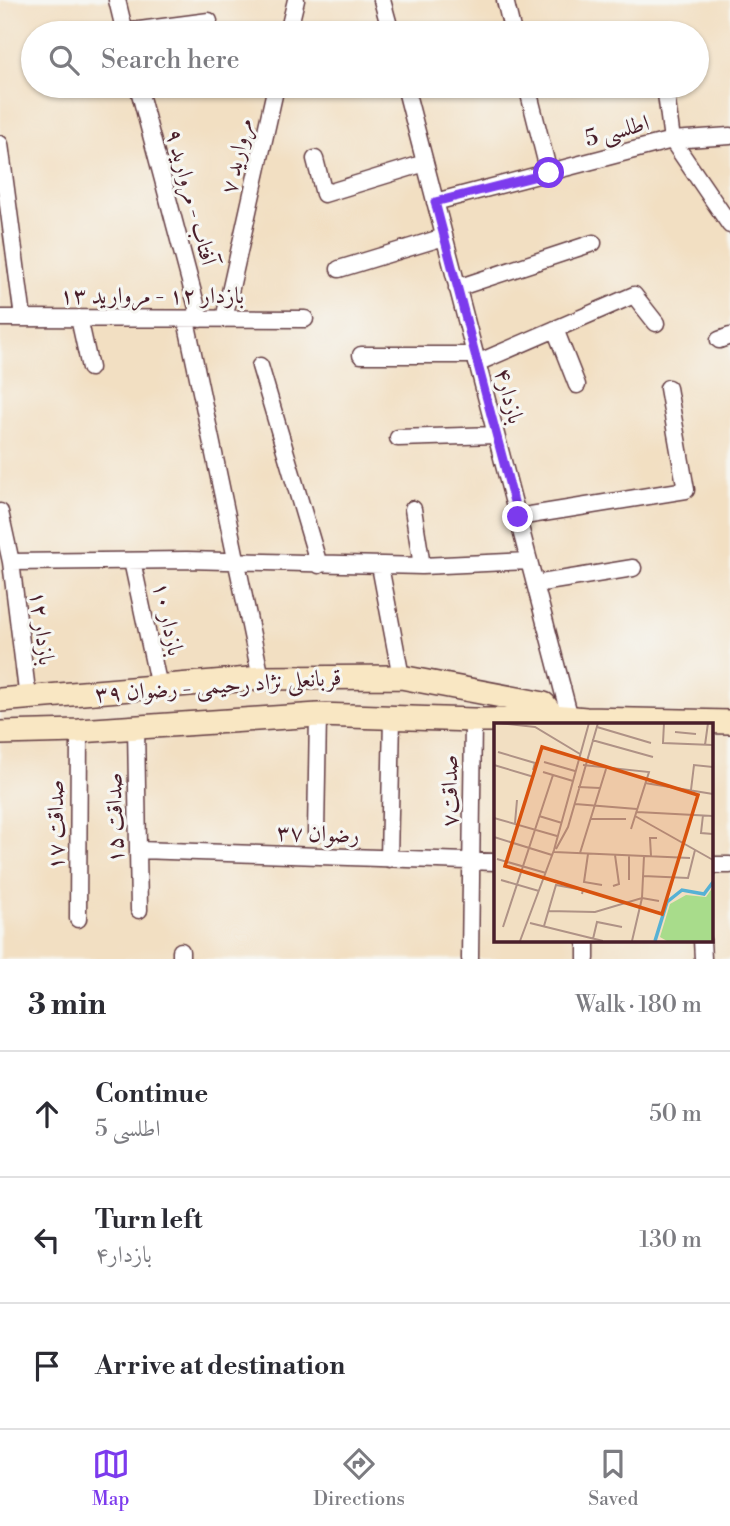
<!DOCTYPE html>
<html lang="en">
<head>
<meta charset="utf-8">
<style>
  body { margin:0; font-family:"Libre Bodoni",Amiri,serif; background:#f2f2f3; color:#2b2b33 }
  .stop { position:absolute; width:21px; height:21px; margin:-16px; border:5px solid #7c3aed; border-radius:50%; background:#fff }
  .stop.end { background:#7c3aed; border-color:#fff; box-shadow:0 2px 7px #0008 }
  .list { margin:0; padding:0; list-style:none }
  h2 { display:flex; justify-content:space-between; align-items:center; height:91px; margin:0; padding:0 28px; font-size:30px }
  h2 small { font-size:23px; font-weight:400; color:#7c7c81 }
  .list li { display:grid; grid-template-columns:46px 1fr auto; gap:21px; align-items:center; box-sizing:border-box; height:126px; padding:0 28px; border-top:2px solid #e1e1e2 }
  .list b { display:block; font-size:26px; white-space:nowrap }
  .list p { margin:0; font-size:23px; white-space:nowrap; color:#7c7c81 }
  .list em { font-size:23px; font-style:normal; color:#7c7c81 }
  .icon { flex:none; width:38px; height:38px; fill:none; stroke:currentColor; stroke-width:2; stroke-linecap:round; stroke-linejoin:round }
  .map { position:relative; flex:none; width:730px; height:959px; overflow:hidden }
  .search { position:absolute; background:#fff; box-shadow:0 2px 5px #0004; left:21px; right:21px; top:21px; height:77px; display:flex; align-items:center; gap:18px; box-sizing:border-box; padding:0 24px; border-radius:38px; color:#7c7c81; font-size:26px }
  .sheet { height:469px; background:#fff }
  nav { display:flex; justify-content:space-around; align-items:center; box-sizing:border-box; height:98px; border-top:2px solid #e1e1e2; background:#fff; font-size:19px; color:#7c7c81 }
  nav a { display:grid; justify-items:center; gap:4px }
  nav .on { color:#7c3aed }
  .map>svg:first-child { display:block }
</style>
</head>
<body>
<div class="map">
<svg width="730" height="959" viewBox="0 0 730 959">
  <rect width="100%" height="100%" fill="#f6f6f2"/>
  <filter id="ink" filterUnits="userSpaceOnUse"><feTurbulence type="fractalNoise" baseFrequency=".0143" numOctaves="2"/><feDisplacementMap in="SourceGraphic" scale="14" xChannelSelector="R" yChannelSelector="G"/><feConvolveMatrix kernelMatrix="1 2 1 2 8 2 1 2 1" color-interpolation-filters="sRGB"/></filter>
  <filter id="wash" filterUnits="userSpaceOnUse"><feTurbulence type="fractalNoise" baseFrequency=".00686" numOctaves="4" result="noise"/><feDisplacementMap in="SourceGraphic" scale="28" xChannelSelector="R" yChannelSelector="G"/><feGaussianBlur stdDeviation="1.57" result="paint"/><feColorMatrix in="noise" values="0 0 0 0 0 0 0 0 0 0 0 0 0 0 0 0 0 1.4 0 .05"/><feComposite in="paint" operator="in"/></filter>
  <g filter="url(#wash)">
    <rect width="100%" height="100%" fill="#f2dfc2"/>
  </g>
  <g filter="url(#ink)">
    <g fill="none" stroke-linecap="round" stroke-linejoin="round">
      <defs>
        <path id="street" d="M117,0L125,33
          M382,0L391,33
          M505,0L513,33
          M124,32L209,21
          M288,33L296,0
          M138,86L200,319
          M405,86L570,718
          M527,86L549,173
          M665,86L672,140L730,225
          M0,144L23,318
          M315,159L324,194L425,163
          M435,202L672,140L730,136
          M339,269L444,237
          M457,288L593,243
          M0,318L305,319
          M79,318L90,368
          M224,319L276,86
          M186,320L261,678
          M555,329L577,385
          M719,340L730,336
          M361,355H475
          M477,363L634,295L656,323
          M260,366L319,565
          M398,438L496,435
          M413,509L422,566
          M0,512L11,562L28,699
          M518,517L686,490L668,388
          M132,561L159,687
          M11,562L187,560L422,566L529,561
          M380,566L401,677
          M535,584L633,568
          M136,726L139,910
          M316,833L318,715
          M139,850L496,862
          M389,859L392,718
          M711,865H730
          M78,919L79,731
          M586,940V959
          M702,940L703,959
          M181,951V959
          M470,959L473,720"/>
        <path id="secondary" d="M0,700L261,678L401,677L544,704L553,716
          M0,733L79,731L318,715L473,720H540L553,716L586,719L730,722"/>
      </defs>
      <use href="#street" stroke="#633c42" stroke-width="19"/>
      <use href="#secondary" stroke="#633c42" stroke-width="26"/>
      <use href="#street" stroke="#fff" stroke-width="16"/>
      <use href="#secondary" stroke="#f9e7c3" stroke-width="23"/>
    </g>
  </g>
  <g fill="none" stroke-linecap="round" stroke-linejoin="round" filter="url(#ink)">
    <path stroke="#7c3aed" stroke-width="9" d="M518,517L435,202L549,173"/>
  </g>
  <g text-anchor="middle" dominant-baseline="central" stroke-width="6" stroke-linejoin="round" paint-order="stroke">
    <g font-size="23" fill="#4a1f2b" stroke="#f6f6f2">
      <text transform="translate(617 131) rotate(-15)">اطلسی 5</text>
      <text transform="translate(237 156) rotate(-77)">مروارید ۷</text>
      <text transform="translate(191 197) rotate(75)">آفتاب - مروارید ۹</text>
      <text x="152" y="296">بازدار ۱۲ - مروارید ۱۳</text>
      <text transform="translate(509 396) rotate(75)">بازدار۴</text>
      <text transform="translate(168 619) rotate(78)">بازدار ۱۰</text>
      <text transform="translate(42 628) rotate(83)">بازدار ۱۲</text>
      <text transform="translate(218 686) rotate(-4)">قربانعلی نژاد رحیمی - رضوان ۳۹</text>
      <text transform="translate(450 791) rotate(-90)">صداقت۷</text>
      <text transform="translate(115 818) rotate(-91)">صداقت ۱۵</text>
      <text transform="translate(56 825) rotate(-90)">صداقت ۱۷</text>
      <text transform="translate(318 834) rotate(2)">رضوان ۳۷</text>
    </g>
  </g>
  <g transform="translate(494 723)">
    <rect width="219" height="219" fill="#f2dfc2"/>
    <path d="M219,164V218H173L166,214L176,181L192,172L212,174Z" fill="#a8dc8b"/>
    <path fill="none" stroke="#56b1d4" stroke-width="3.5" d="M161,218L173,179L188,167L210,171L219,159"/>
    <path fill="none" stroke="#af9286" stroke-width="2" d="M5,0L41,4L86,31M170,0L169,20L219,22M103,4L157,20M181,9L202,11M98,17L159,34M211,22L214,0M4,29L41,40L39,47M50,39L81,48M0,42L40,54M89,42L155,49L137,106M49,49L79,58M151,60L219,71M84,64L106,65M197,67L200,42L219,44M81,81L143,86M143,89L219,93M209,92L207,110L219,111M45,93L68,100M141,93L219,137M0,95L63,113M96,96H132M21,100L23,77M0,114L58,132M62,126L74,104L104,0M60,129L196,135M86,130L112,46M94,131L90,159L108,162M135,132V157M157,133L156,115H163M3,136L52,150M149,153L194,155L201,127M7,157L45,168M119,163L125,161L121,132M54,188L101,189L148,175L165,178M36,200L109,218M50,203L62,162L89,167L88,171M9,204L59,52M99,216L103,199L128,204M26,218L60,127L95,0M138,218L148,175L150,133"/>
    <path fill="#d8530f" fill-opacity="0.15" stroke="#d8530f" stroke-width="3.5" d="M48,24L204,72L168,191L11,143Z"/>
    <rect width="219" height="219" fill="none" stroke="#4a1f2b" stroke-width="3.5"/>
  </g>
</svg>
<div class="stop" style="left:549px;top:173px"></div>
<div class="stop end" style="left:518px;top:517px"></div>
<div class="search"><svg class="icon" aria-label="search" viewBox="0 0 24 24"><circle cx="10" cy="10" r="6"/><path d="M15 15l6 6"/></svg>Search here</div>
</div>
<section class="sheet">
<h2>3 min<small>Walk · 180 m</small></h2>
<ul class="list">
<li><svg class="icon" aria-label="ahead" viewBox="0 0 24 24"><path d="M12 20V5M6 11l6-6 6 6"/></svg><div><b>Continue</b><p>اطلسی 5</p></div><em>50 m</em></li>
<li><svg class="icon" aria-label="left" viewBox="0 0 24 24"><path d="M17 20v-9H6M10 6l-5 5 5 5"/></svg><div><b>Turn left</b><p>بازدار۴</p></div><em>130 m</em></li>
<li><svg class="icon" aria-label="arrive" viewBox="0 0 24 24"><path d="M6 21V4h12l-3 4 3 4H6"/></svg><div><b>Arrive at destination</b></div></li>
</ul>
</section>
<nav>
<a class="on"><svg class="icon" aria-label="map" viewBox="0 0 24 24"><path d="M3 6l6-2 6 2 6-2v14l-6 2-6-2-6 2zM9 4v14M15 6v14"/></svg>Map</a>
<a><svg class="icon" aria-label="directions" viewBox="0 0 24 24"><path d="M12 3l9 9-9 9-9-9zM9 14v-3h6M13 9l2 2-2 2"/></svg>Directions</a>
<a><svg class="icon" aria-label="saved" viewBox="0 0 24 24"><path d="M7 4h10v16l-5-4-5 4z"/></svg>Saved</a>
</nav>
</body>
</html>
